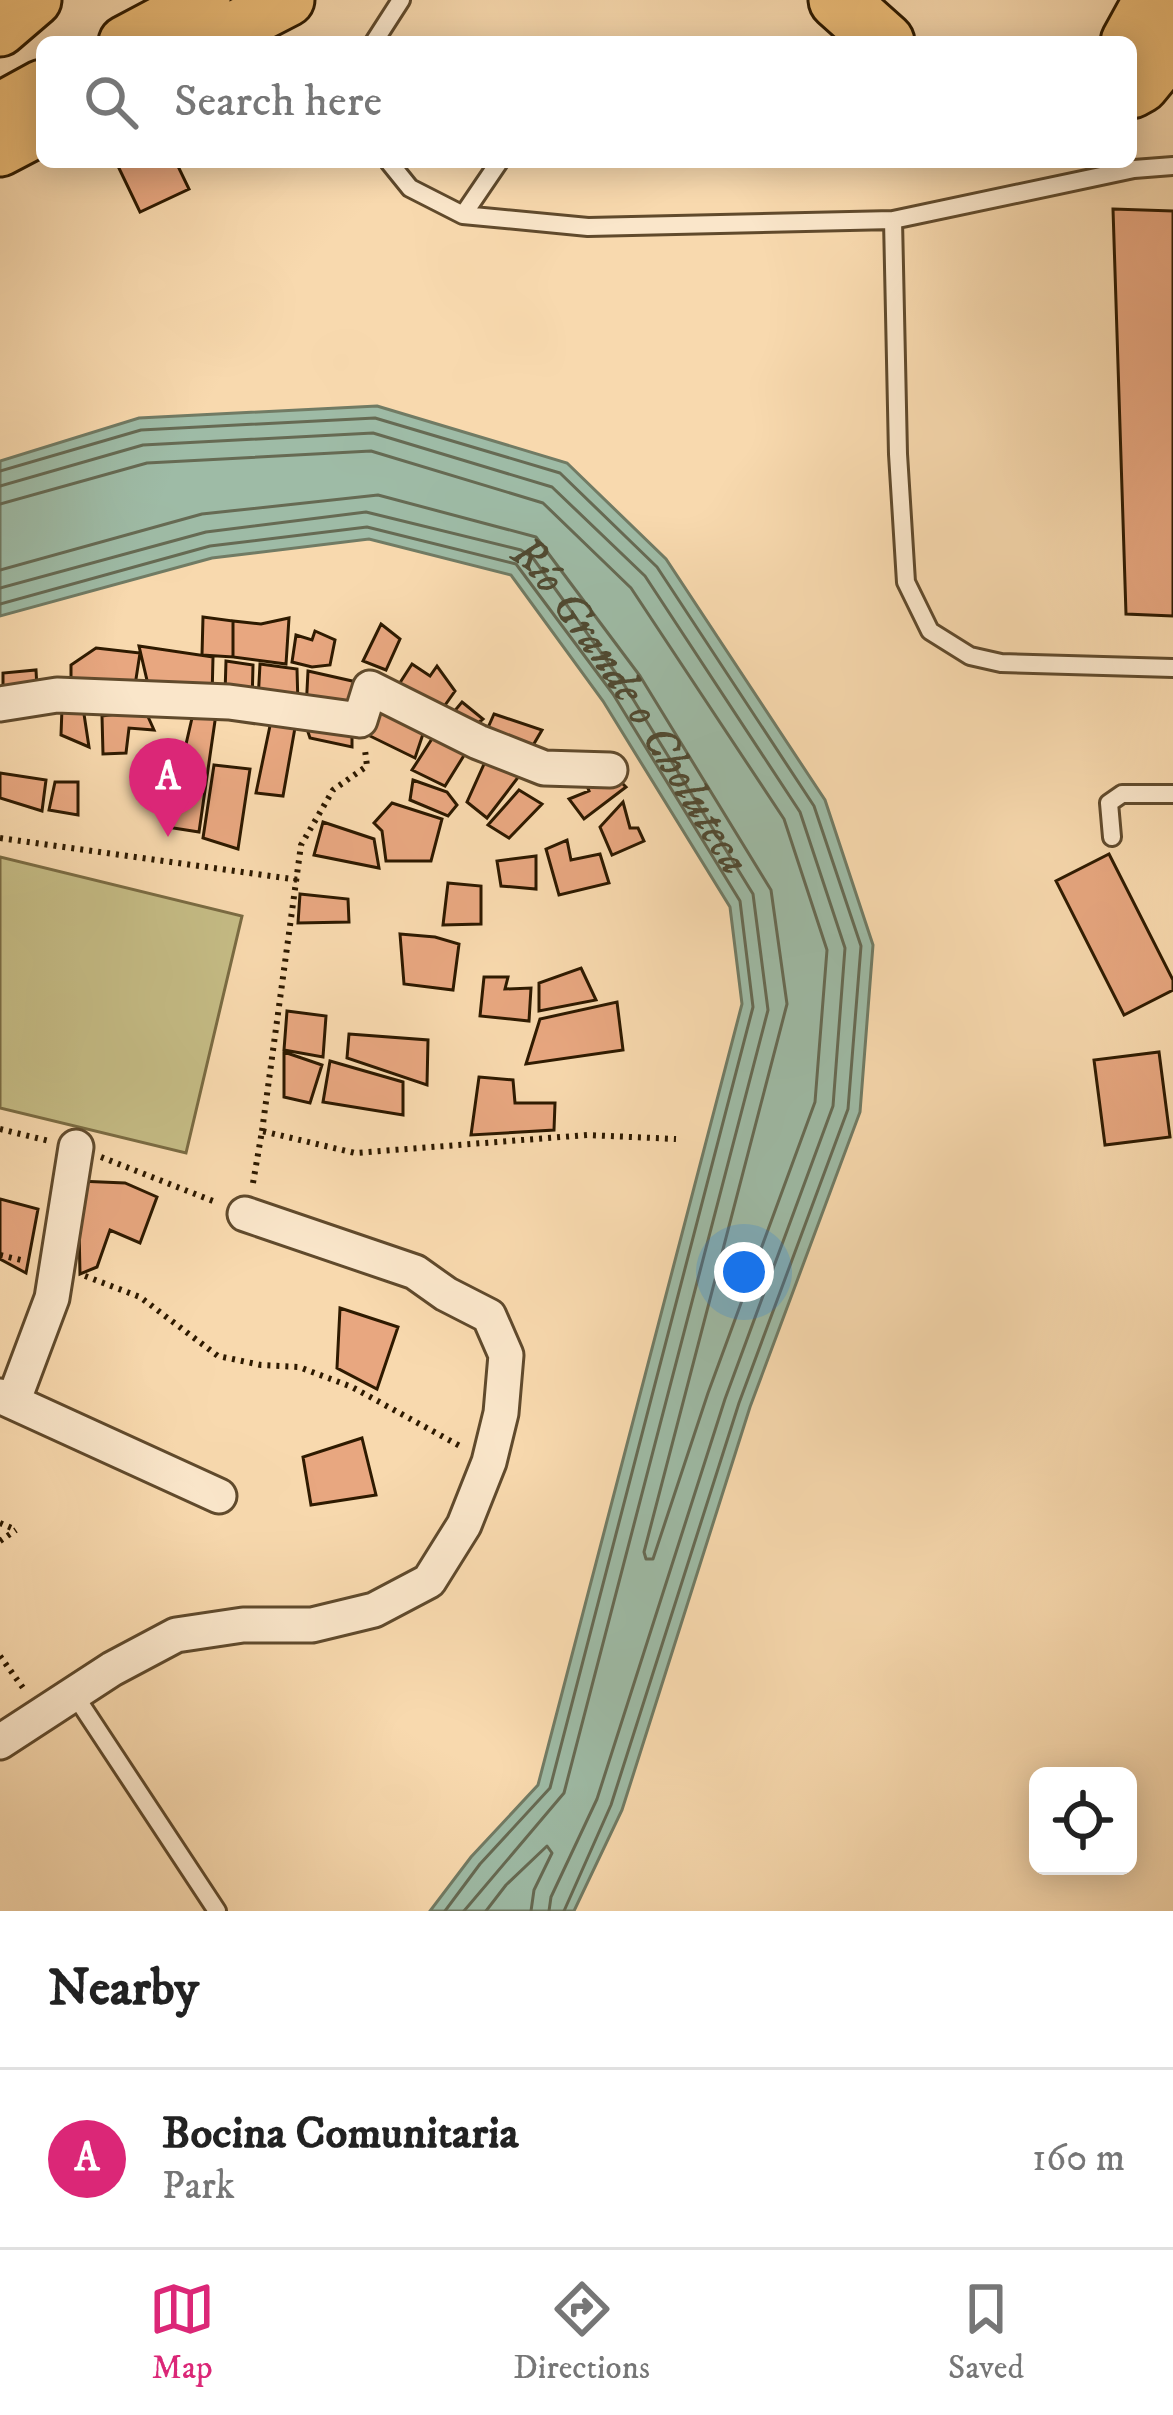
<!DOCTYPE html>
<html lang="en">
<head>
<meta charset="utf-8">
<style>
  body { margin:0; font-family:"IM FELL DW Pica",serif; background:#f2f2f2; color:#222 }
  .controls { position:absolute; right:36px; bottom:36px; display:grid; overflow:hidden; border-radius:18px; box-shadow:0 6px 30px #0003 }
  .controls button { width:108px; height:108px; display:grid; place-items:center; padding:0; border:0; border-bottom:3px solid #e0e0e0; background:#fff; color:#222; font:60px sans-serif }
  .you { position:absolute; left:744px; top:1272px; width:42px; height:42px; margin:-30px; border:9px solid #fff; border-radius:50%; background:#1a73e8; box-shadow:0 0 0 18px #1a73e833 }
  .badge { display:grid; place-items:center; width:78px; height:78px; border-radius:50%; background:#db2777; color:#fff; font-size:39px; font-weight:700 }
  .pin { position:absolute; translate:-50% -99px; filter:drop-shadow(0 3px 6px #0008) }
  .pin::after { content:''; position:absolute; top:63px; width:42px; height:36px; background:inherit; clip-path:polygon(0 0,100% 0,50% 100%) }
  .list { margin:0; padding:0; list-style:none }
  h2 { display:flex; justify-content:space-between; align-items:center; height:156px; margin:0; padding:0 48px; font-size:51px }
  h2 small { font-size:39px; font-weight:400; color:#767676 }
  .list li { display:grid; grid-template-columns:78px 1fr auto; gap:36px; align-items:center; box-sizing:border-box; height:180px; padding:0 48px; border-top:3px solid #e0e0e0 }
  .list b { display:block; font-size:45px; white-space:nowrap }
  .list p { margin:0; font-size:39px; white-space:nowrap; color:#767676 }
  .list em { font-size:39px; font-style:normal; color:#767676 }
  .icon { flex:none; width:66px; height:66px; fill:none; stroke:currentColor; stroke-width:2; stroke-linecap:round; stroke-linejoin:round }
  .map { position:relative; flex:none; width:1173px; height:1911px; overflow:hidden }
  .search { position:absolute; background:#fff; box-shadow:0 6px 30px #0003; left:36px; right:36px; top:36px; height:132px; display:flex; align-items:center; gap:30px; box-sizing:border-box; padding:0 42px; border-radius:18px; color:#767676; font-size:45px }
  .sheet { height:336px; background:#fff }
  nav { display:flex; justify-content:space-around; align-items:center; box-sizing:border-box; height:168px; border-top:3px solid #e0e0e0; background:#fff; font-size:33px; color:#767676 }
  nav a { display:grid; justify-items:center; gap:6px }
  nav .on { color:#db2777 }
  .map>svg:first-child { display:block }
</style>
</head>
<body>
<div class="map">
<svg width="1173" height="1911" viewBox="0 0 1173 1911">
  <rect width="100%" height="100%" fill="#f8d9ae"/>
  <filter id="stains"><feTurbulence type="fractalNoise" baseFrequency=".00167" numOctaves="4"/><feColorMatrix values="0 0 0 0 .2 0 0 0 0 .09 0 0 0 0 .02 0 0 0 .5 -.17"/></filter>
  <radialGradient id="worn" r=".72"><stop offset=".6" stop-color="#630" stop-opacity="0"/><stop offset="1" stop-color="#630" stop-opacity=".3"/></radialGradient>
  <path fill="#c5bc85" stroke="#7a6b42" stroke-width="3" d="M0,857L242,916L186,1153L0,1108Z"/>
  <path fill="#9ebba6" stroke="#717b64" stroke-width="3" d="M377,406L567,463L666,559L825,800L873,945L860,1112L750,1407L622,1810L574,1911H430L471,1857L538,1785L742,1004L730,907L603,701L511,575L369,539L212,558L0,616V461L139,418Z"/>
  <g fill="none" stroke-linecap="round" stroke-linejoin="round">
    <g stroke="#666a53" stroke-width="3">
      <path d="M0,471L141,430L375,418L560,473L657,567L814,806L861,946L848,1109L739,1403L611,1805L564,1911"/>
      <path d="M0,486L143,445L373,433L552,487L645,576L800,812L845,948L833,1106L725,1399L597,1799L551,1897L549,1911"/>
      <path d="M0,504L147,463L371,451L543,503L631,588L784,819L827,950L815,1102L708,1393L653,1559H646L644,1552L787,1004L771,890L640,676L536,537L378,495L202,514L0,570"/>
      <path id="s1" d="M0,588L206,532L366,512L521,550L533,558L625,686L753,894L768,1010L564,1793L464,1911"/>
      <path d="M0,604L210,546L367,527L516,564L613,694L740,901L753,1007L550,1788L480,1864L445,1911"/>
      <path d="M486,1911L506,1885L547,1846L552,1853L534,1890L531,1911"/>
    </g>
  </g>
  <path fill="#e8a780" stroke="#2e1a00" stroke-width="3" d="M116,162H176L189,189L140,212Z
    M1113,209L1173,211V616L1126,614Z
    M203,617L233,621V657L202,655Z
    M289,618L286,664L233,657V621L261,624Z
    M381,624L400,639L386,670L363,661Z
    M315,631L335,640L330,665L312,667L292,662L296,635L312,640Z
    M139,646L213,657L212,698L150,693Z
    M96,648L140,653L134,692L71,689V665Z
    M226,661L253,665L252,704L225,694Z
    M260,664L297,669L298,705L258,701Z
    M412,664L430,676L437,666L455,691L438,715L394,692Z
    M36,670L37,688L3,689V673Z
    M308,671L361,683L357,712L306,710Z
    M82,701L89,747L61,735L62,708Z
    M462,702L483,719L468,732L447,720Z
    M373,703L425,728L415,758L368,735Z
    M195,705L217,707L199,832L167,827Z
    M145,710L154,730L129,728L126,753L103,754L102,716Z
    M494,714L542,730L525,759L483,739Z
    M271,721L296,722L283,796L256,793Z
    M352,722V747L310,738L305,723Z
    M437,731L468,749L445,786L412,770Z
    M489,753L526,767L487,818L467,802Z
    M214,765L250,769L238,849L203,838Z
    M0,773L46,780L42,811L0,798Z
    M613,774L626,787L584,819L569,799L589,791L584,778Z
    M413,780L447,792L457,805L448,816L410,800Z
    M55,782H78V815L49,810Z
    M519,790L542,804L509,838L488,825Z
    M623,802L630,828H638L644,841L612,855L600,827Z
    M392,803L442,819L431,861H386L382,831L374,823Z
    M323,822L374,839L379,868L314,855Z
    M567,840L571,860L600,854L609,883L559,895L546,849Z
    M1109,854L1173,980V990L1124,1015L1056,881Z
    M536,856V889L501,886L497,861Z
    M448,883L481,886V924L443,925Z
    M300,894L348,899L349,922L298,923Z
    M400,934L435,937L459,944L453,990L404,984Z
    M581,968L596,1000L539,1011V983Z
    M484,977H508L505,989L531,988L529,1021L480,1016Z
    M617,1002L623,1050L526,1064L540,1019Z
    M287,1011L326,1016L323,1057L284,1050Z
    M349,1034L428,1040L427,1085L347,1058Z
    M284,1052L322,1065L310,1103L284,1097Z
    M1159,1052L1170,1137L1105,1145L1094,1060Z
    M330,1061L403,1082V1115L323,1102Z
    M479,1077L513,1080L515,1103H555L554,1130L471,1135Z
    M78,1181L125,1183L157,1197L140,1243L110,1230L97,1267L80,1274Z
    M0,1199L38,1209L26,1273L0,1259Z
    M340,1308L398,1327L377,1389L337,1368Z
    M362,1438L376,1495L311,1505L303,1457Z"/>
  <g fill="none" stroke-linecap="round" stroke-linejoin="round">
    <defs>
      <path id="lane" d="M374,42L401,0
        M389,162L410,188L463,215L588,227L893,220L1134,169L1173,166
        M463,215L499,162
        M893,220L898,454L906,582L930,631L970,656L1001,663L1173,668
        M1112,837L1109,803L1122,794H1173
        M74,1694L217,1911"/>
      <path id="street" d="M0,704L57,695L229,702L360,720L370,688L478,742L544,768L610,770
        M0,1396L219,1496
        M13,1402L52,1298L76,1147
        M0,1742L112,1669L176,1635L243,1625H312L374,1610L429,1581L464,1525L489,1462L501,1413L506,1355L489,1316L446,1294L415,1272L245,1214"/>
      <path id="primary" d="M0,30L35,0
        M125,42L204,0
        M207,42L288,0
        M0,109L42,86
        M0,150L42,128"/>
      <path id="highway" d="M838,0L885,42
        M1130,42L1153,0
        M1131,89L1140,84L1173,44"/>
    </defs>
    <use href="#lane" stroke="#604a2c" stroke-width="22"/>
    <use href="#street" stroke="#604a2c" stroke-width="39"/>
    <use href="#primary" stroke="#2e1a00" stroke-width="57"/>
    <use href="#highway" stroke="#2e1a00" stroke-width="63"/>
    <path stroke="#2e1a00" stroke-width="6" stroke-dasharray="3 6" stroke-linecap="butt" d="M0,838L299,880
      M0,1129L49,1141
      M262,1131L301,845L333,790L367,766L365,750
      M101,1157L218,1203
      M253,1183L262,1131L355,1153L587,1135L676,1139
      M0,1255L25,1261
      M85,1276L140,1297L218,1356L261,1365L299,1367L352,1387L460,1446
      M0,1523L16,1530
      M0,1541L16,1530
      M0,1656L26,1692"/>
    <use href="#lane" stroke="#fae6ca" stroke-width="16"/>
    <use href="#street" stroke="#fae6ca" stroke-width="33"/>
    <use href="#primary" stroke="#ecbc77" stroke-width="51"/>
    <use href="#highway" stroke="#ecbc77" stroke-width="57"/>
  </g>
  <g text-anchor="middle" dominant-baseline="central" stroke-width="12" stroke-linejoin="round" paint-order="stroke">
    <g font-size="45" font-style="italic" fill="#504a32" stroke="#fae6ca">
      <text stroke="none"><textPath href="#s1" startOffset="726">Río Grande o Choluteca</textPath></text>
    </g>
  </g>
  <rect width="100%" height="100%" filter="url(#stains)"/>
  <rect width="100%" height="100%" fill="url(#worn)"/>
</svg>
<div class="controls">
<button><svg class="icon" aria-label="locate" viewBox="0 0 24 24"><circle cx="12" cy="12" r="6"/><path d="M12 2v4M12 18v4M2 12h4M18 12h4"/></svg></button>
</div>
<div class="you"></div>
<div class="pin badge" style="left:168px;top:837px">A</div>
<div class="search"><svg class="icon" aria-label="search" viewBox="0 0 24 24"><circle cx="10" cy="10" r="6"/><path d="M15 15l6 6"/></svg>Search here</div>
</div>
<section class="sheet">
<h2>Nearby<small></small></h2>
<ul class="list">
<li><span class="badge">A</span><div><b>Bocina Comunitaria</b><p>Park</p></div><em>160 m</em></li>
</ul>
</section>
<nav>
<a class="on"><svg class="icon" aria-label="map" viewBox="0 0 24 24"><path d="M3 6l6-2 6 2 6-2v14l-6 2-6-2-6 2zM9 4v14M15 6v14"/></svg>Map</a>
<a><svg class="icon" aria-label="directions" viewBox="0 0 24 24"><path d="M12 3l9 9-9 9-9-9zM9 14v-3h6M13 9l2 2-2 2"/></svg>Directions</a>
<a><svg class="icon" aria-label="saved" viewBox="0 0 24 24"><path d="M7 4h10v16l-5-4-5 4z"/></svg>Saved</a>
</nav>
</body>
</html>
